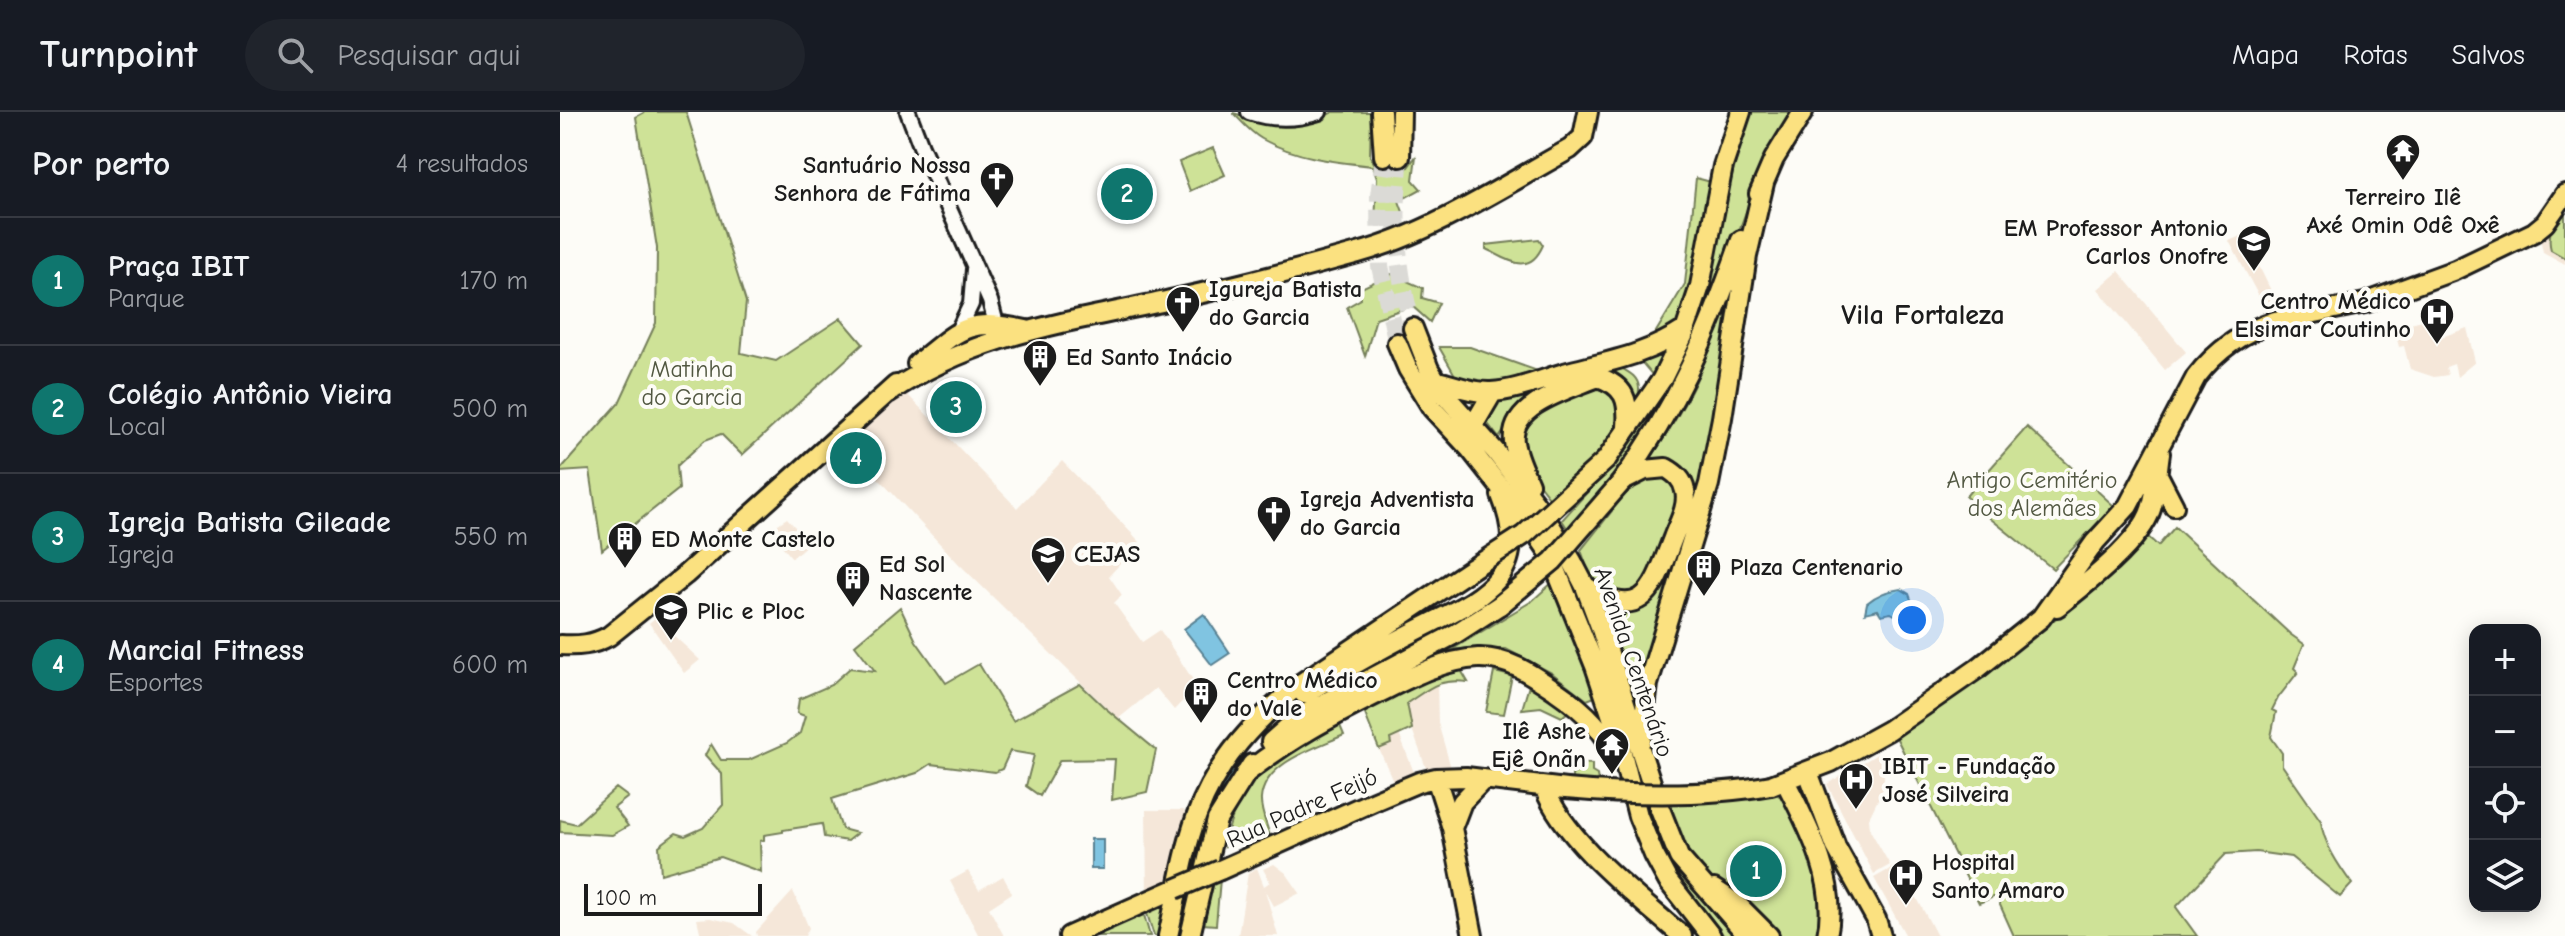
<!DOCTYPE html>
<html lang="pt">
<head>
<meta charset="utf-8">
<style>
  body { margin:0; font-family:"Comic Neue",sans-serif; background:#20242c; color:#f1f3f6 }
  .controls { position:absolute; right:24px; bottom:24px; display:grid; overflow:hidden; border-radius:16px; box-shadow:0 4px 20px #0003 }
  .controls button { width:72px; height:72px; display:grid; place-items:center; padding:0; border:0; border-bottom:2px solid #363941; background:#171b24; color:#f1f3f6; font:40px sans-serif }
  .scale { position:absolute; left:24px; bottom:20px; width:178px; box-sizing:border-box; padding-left:8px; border:4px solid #1c1c1c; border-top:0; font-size:22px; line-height:28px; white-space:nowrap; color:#1c1c1c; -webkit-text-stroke:6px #fdfcf7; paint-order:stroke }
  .you { position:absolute; left:1352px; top:508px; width:28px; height:28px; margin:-20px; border:6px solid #fff; border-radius:50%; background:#1a73e8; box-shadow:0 0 0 12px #1a73e833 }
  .badge { display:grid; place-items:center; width:52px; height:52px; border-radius:50%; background:#0f766e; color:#fff; font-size:26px; font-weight:700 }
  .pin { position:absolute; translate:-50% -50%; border:4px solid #fff; box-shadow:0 2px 8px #0006 }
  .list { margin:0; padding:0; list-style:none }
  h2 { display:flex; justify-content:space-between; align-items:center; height:104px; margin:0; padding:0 32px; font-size:34px }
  h2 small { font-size:26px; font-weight:400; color:#9ea1a6 }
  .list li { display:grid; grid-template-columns:52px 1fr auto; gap:24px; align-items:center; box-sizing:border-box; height:128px; padding:0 32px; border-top:2px solid #363941 }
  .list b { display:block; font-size:30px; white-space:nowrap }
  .list p { margin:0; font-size:26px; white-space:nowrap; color:#9ea1a6 }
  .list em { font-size:26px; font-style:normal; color:#9ea1a6 }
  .icon { flex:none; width:44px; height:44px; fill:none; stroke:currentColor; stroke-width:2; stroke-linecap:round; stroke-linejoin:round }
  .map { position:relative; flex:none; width:2005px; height:824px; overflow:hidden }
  header { display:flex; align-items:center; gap:48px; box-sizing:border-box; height:112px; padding:0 40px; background:#171b24; border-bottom:2px solid #363941 }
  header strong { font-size:38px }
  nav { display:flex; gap:44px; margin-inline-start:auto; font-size:28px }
  .search { width:560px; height:72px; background:#20242c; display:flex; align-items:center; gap:20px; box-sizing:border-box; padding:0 28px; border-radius:44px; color:#9ea1a6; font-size:30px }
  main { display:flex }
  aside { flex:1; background:#171b24 }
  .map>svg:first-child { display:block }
</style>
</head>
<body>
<header>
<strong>Turnpoint</strong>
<div class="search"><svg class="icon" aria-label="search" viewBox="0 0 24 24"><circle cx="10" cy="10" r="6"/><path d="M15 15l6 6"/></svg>Pesquisar aqui</div>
<nav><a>Mapa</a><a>Rotas</a><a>Salvos</a></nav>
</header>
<main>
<aside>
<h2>Por perto<small>4 resultados</small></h2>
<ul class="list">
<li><span class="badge">1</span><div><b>Praça IBIT</b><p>Parque</p></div><em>170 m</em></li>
<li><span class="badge">2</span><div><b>Colégio Antônio Vieira</b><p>Local</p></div><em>500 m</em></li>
<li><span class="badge">3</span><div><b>Igreja Batista Gileade</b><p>Igreja</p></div><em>550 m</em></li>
<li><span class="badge">4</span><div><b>Marcial Fitness</b><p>Esportes</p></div><em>600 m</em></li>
</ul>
</aside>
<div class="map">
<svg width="2005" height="824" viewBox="0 0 2005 824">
  <rect width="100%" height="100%" fill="#fdfcf7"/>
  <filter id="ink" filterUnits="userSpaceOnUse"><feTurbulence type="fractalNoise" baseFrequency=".0125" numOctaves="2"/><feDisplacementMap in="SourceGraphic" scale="16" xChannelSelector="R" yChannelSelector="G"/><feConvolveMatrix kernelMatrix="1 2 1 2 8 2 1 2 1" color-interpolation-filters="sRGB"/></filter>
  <g filter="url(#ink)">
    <path fill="#f5e7d9" d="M2005,89V152L1983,140L1980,126Z
      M1683,123L1698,152L1715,187L1703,192L1669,129Z
      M1559,159L1626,240L1605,258L1538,177Z
      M1875,205L1879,226L1907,216L1915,250L1897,265L1894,252L1886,255L1888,263L1874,265L1850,257L1844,234L1839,235L1834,215Z
      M345,280L457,396L502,349L580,430L549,464L562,483L554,491L582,530L600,518L637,574L614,598L596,576L558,607L399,452L286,332Z
      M227,406L249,431L232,446L209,418Z
      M95,506L140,548L124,561L89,511Z
      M877,571L878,611L891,656L867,659L852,617L847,591Z
      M839,622L855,663L834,671L819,637L831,632L829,627Z
      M1319,641L1324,655V675L1309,706L1310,718L1330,753L1314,762L1267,672Z
      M586,698H624L630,724L609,779L587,788Z
      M714,752L726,761L740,781L714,794L705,778L718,824H678L688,761L697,756L704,774L710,770L703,757Z
      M1339,752L1377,824H1346L1314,766Z
      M408,759L419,778L443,764L452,781L429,796L444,824H419L390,769Z
      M233,779L249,816L245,824H197L196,820Z
      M150,806L174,811L192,824H141L137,807Z"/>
    <path fill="#cee297" stroke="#757f5a" stroke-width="2" d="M85,0H126L186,190L181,241L216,249L281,206L303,232L182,343L161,322L145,328L117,354L119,377L42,438L30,358L0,360V358L59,291L96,211L97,136L76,5Z
      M773,0H811L810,44L817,56L846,58L856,44L853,68L861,77L839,89L843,100L815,113L817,66L813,54C775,50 736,46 702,27C691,21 682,10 673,1C721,15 726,23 773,0Z
      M1192,0H1235L1204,52L1154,185L1110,285L1061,357L1009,419L1002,408L1051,354L1103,281L1166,87L1186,11Z
      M653,36L665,63L630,79L619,50Z
      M1136,66L1151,70L1126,193L1094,265L1072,239L1094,223L1125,172Z
      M2005,93V146L1991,138C1986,120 1995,107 2005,93Z
      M979,127L983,133C969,165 949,148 926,137V133Z
      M831,162L863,176L862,186L879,191L870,210L852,194L816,206L805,244L787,195L801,187L799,177Z
      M1166,197L1170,199C1160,267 1151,337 1131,403C1115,458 1096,512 1078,567L1074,588L1021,438C1063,386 1106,331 1135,271C1146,247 1156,221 1166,197Z
      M879,235H910L1003,268L1022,265L964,289L939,326L908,286Z
      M1058,254C1068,260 1078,264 1079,276C1081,305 1013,369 992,389C981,376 959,347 959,330C960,300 1024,270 1047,256Z
      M1467,315L1554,394L1493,457L1426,403L1406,384Z
      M1615,415L1730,522L1744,532L1734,556L1738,560L1718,586L1712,598L1716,600L1711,625L1722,641V653L1761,709C1763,731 1779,754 1792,772L1780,785L1731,745L1696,740L1666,742L1616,795L1637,824H1454L1436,784L1419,791L1336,625L1537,476L1586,423L1598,434Z
      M993,470L1037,584L1027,588L992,561L946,537H893L972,489Z
      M340,495L356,529L386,571L419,552L453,609L520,572L544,595L596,638L587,680L552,688L555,647L500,648L480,684L466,674L474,643L450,639L442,657L435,660L371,652L357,661L272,687L282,717L297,721L287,729L264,725L262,712L223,718V720L204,723V728L200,729L201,760L160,745L101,762L99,734L116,721L125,724L143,716L163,693L162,662L145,643L151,632L161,648H189L227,631L240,621L245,604L237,601L239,587L271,573L290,556L315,559L295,533Z
      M898,553L908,570C879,566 870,576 847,591L852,617L830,627L831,632L819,637L803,597Z
      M934,560L952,564L944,602L926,600Z
      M970,570L1010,598L1002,605L981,595L962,597Z
      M778,609L784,623C756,636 704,650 701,687C700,698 707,713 710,724L696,720L665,735C674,666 724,641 778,609Z
      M1021,651L1032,652V660L1037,663L1038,669L1012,668V663L1018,659Z
      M56,676L68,685L54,696L68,714L52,723L0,720V708L16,712Z
      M1216,682L1221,685C1254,738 1259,762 1261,824H1210L1141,768L1103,691Z
      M1092,695L1183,824H1164L1116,766L1081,696Z
      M660,767L656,813L642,812L646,769Z
      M615,781L606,824H594L585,795Z
      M582,796L590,824H526Z"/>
    <path fill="#80c4e1" stroke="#588192" stroke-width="2" d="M1341,477L1349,482L1354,496L1350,505L1343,508L1331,501L1321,503L1318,498L1305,501L1307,491C1318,482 1327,479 1341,477Z
      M644,502L670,541L652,553L624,517Z
      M531,727H543V757H531Z"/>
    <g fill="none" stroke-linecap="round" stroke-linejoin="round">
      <path stroke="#588192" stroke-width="4" d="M632,763L649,699L674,660
        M619,824L629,779"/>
      <path stroke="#dbdad6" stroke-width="18" stroke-dasharray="18 9" stroke-linecap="butt" d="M824,44L819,84L820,154L837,231
        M840,45C833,107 836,156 853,216"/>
      <defs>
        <path id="minor" d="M348,0L361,34L430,189L436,212L434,221
          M689,0C713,8 735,8 759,0
          M397,221L411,192L414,157"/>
        <path id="major" d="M821,0L824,44
          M840,45L841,0
          M1199,82L1214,47L1243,0
          M853,216L869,257L885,283L935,339L982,400L1012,449L1025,474L1040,514L1098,692L1119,745L1188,824
          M837,231L848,257L872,296L910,337L974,418L989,440L1035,554L1056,617L1078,704L1094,743L1108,769L1151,824
          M357,252C402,215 407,206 466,218
          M877,269C895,273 912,281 931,280C955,279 981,268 1004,261C1049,249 1085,244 1126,217
          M328,281C419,220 511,210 615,187C676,174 737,158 798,141C872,121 943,74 1010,37L1023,25L1028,0
          M912,323L913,314L933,280
          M1046,348L1102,267L1124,222L1140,174L1163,54L1181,0
          M1597,361L1614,394
          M969,372C963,358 956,344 954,330C949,292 1010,277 1038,265C1065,274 1069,288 1067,315
          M1060,372C1117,295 1150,218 1181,128
          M1025,474C1084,513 1093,477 1113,426C1118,412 1129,394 1125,379C1123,367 1115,361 1106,356L1085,358L1063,369
          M1497,495C1524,474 1581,430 1591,397C1597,379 1597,360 1600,341
          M0,533C19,534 33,533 49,524L125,463L336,273
          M744,582C779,561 815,540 852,521C914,488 976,470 941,383
          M1081,629L1088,572L1149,372L1162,306L1187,144L1204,71
          M711,630L737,607L757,595L895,522L940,493
          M1248,660L1276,735L1316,807L1321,824
          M685,662C729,627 771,605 821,580C851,565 883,548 918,546C948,545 973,563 996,579C1021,596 1045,618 1057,646
          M876,666L892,716L913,824
          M1225,669C1248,714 1279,771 1267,824
          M1211,673L1271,650L1329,618L1417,557L1481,506L1535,430L1568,394L1636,265C1656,239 1684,219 1715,209L1805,191L1895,158L1974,120L1985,111L2005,82
          M984,675C1005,730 1078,785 1122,824
          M892,716L902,690L924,667
          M660,758L814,689L859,670L876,666L906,665L1006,677
          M1154,777L1177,792L1209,824
          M509,824L615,777
          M608,824C617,784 623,741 637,703C657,648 696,607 740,572L913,456
          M630,824L657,708L692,652"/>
      </defs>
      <use href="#minor" stroke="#1c1c1c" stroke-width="20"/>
      <use href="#major" stroke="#1c1c1c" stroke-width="24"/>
      <use href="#minor" stroke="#fdfcf7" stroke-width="14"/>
      <use href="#major" stroke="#fbe180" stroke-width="18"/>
      <defs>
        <path id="major-bridge" d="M913,456L964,423L1046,348
          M940,493L993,449L1060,372
          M1006,677C1074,683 1144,685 1211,673
          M615,777L660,758"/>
      </defs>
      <use href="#major-bridge" stroke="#1c1c1c" stroke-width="24" stroke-linecap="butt"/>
      <use href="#major-bridge" stroke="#fbe180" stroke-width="18"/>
    </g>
  </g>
  <defs>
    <symbol id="temple-pin" viewBox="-11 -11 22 30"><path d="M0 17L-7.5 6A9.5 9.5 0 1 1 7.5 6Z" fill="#1c1c1c" stroke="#fdfcf7"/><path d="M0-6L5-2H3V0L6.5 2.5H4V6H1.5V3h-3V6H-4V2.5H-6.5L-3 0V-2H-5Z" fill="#fff"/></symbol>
    <symbol id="church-pin" viewBox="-11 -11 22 30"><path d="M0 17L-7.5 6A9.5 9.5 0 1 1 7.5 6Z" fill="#1c1c1c" stroke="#fdfcf7"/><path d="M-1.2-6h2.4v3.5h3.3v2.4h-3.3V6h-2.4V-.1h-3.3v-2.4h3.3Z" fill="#fff"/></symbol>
    <symbol id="school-pin" viewBox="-11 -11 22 30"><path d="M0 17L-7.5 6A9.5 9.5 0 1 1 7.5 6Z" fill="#1c1c1c" stroke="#fdfcf7"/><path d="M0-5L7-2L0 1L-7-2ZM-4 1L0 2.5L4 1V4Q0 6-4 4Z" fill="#fff"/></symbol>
    <symbol id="hospital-pin" viewBox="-11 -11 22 30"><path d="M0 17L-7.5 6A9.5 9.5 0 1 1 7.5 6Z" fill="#1c1c1c" stroke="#fdfcf7"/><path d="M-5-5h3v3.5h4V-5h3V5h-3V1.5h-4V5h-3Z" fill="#fff"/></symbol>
    <symbol id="building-pin" viewBox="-11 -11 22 30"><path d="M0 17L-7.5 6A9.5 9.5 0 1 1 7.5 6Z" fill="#1c1c1c" stroke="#fdfcf7"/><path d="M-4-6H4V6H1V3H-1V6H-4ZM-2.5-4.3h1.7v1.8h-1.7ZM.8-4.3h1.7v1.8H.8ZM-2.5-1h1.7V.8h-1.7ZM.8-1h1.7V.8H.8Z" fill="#fff"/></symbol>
  </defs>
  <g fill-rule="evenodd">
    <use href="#temple-pin" x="1823" y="19" width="40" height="54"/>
    <use href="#church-pin" x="417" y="47" width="40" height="54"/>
    <use href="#school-pin" x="1674" y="110" width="40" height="54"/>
    <use href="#church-pin" x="603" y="171" width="40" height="54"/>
    <use href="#hospital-pin" x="1857" y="183" width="40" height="54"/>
    <use href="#building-pin" x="460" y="225" width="40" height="54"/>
    <use href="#church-pin" x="694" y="381" width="40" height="54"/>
    <use href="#building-pin" x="45" y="407" width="40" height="54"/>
    <use href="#school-pin" x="468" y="422" width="40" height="54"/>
    <use href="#building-pin" x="1124" y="435" width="40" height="54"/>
    <use href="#building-pin" x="273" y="446" width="40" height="54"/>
    <use href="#school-pin" x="91" y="479" width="40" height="54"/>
    <use href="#building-pin" x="621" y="562" width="40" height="54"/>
    <use href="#temple-pin" x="1032" y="613" width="40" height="54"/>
    <use href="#hospital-pin" x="1276" y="648" width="40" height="54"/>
    <use href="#hospital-pin" x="1326" y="744" width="40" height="54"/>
  </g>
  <g text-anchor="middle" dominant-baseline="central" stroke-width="8" stroke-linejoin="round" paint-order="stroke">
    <g font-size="24" font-weight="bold" fill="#1c1c1c" stroke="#fdfcf7" text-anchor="start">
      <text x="411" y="53" text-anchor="end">Santuário Nossa<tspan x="411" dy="28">Senhora de Fátima</tspan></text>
      <text x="1843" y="85" text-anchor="middle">Terreiro Ilê<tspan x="1843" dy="28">Axé Omin Odê Oxê</tspan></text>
      <text x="1668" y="116" text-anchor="end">EM Professor Antonio<tspan x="1668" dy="28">Carlos Onofre</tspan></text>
      <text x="649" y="177">Igureja Batista<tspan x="649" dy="28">do Garcia</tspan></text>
      <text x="1851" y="189" text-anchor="end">Centro Médico<tspan x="1851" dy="28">Elsimar Coutinho</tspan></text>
      <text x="506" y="245">Ed Santo Inácio</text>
      <text x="740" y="387">Igreja Adventista<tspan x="740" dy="28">do Garcia</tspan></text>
      <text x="91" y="427">ED Monte Castelo</text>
      <text x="514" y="442">CEJAS</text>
      <text x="319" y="452">Ed Sol<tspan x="319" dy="28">Nascente</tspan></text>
      <text x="1170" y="455">Plaza Centenario</text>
      <text x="137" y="499">Plic e Ploc</text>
      <text x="667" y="568">Centro Médico<tspan x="667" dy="28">do Vale</tspan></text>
      <text x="1026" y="619" text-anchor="end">Ilê Ashe<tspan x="1026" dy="28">Ejê Onãn</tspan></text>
      <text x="1322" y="654">IBIT - Fundação<tspan x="1322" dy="28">José Silveira</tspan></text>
      <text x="1372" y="750">Hospital<tspan x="1372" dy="28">Santo Amaro</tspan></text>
    </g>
    <g font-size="24" fill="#515741" stroke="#fdfcf7">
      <text x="132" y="257">Matinha<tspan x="132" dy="28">do Garcia</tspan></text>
      <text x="1472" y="368">Antigo Cemitério<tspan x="1472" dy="28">dos Alemães</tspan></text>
    </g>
    <g font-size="24" fill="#1c1c1c" stroke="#fdfcf7">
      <text transform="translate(1074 550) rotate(71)">Avenida Centenário</text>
      <text transform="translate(742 696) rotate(-24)">Rua Padre Feijó</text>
    </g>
    <g font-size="28" font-weight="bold" fill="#1c1c1c" stroke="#fdfcf7">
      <text x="1363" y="203">Vila Fortaleza</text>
    </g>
  </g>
</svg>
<div class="controls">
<button>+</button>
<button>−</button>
<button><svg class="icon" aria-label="locate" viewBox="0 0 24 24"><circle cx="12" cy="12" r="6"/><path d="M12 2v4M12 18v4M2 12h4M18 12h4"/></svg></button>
<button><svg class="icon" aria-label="layers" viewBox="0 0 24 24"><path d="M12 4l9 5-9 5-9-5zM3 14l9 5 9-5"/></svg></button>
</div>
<div class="scale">100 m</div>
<div class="you"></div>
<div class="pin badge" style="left:1196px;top:759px">1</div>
<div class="pin badge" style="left:567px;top:82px">2</div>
<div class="pin badge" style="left:396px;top:295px">3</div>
<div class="pin badge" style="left:296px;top:346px">4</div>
</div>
</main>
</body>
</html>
